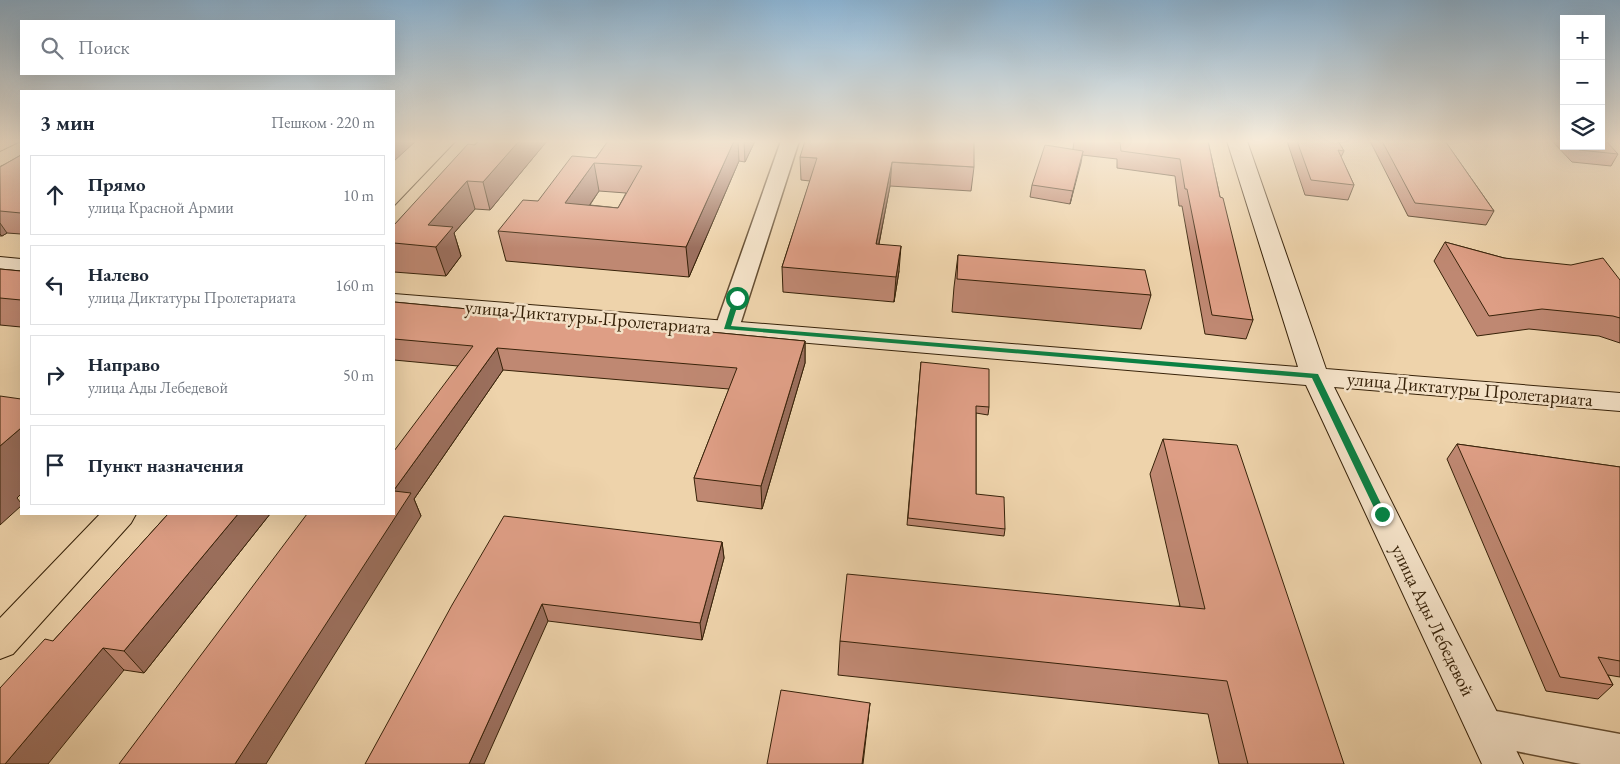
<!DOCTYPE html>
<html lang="ru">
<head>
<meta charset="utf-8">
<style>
  body { margin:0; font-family:"EB Garamond",serif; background:#f6f6f7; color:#1f2937 }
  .controls { position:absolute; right:15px; top:15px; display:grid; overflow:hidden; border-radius:0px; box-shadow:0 5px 20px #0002 }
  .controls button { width:45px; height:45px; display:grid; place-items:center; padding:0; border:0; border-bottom:1px solid #e0e1e3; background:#fff; color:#1f2937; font:25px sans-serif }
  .stop { position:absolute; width:15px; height:15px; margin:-11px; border:4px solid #0b8043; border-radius:50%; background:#fff }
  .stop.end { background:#0b8043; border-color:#fff; box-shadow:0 1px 5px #0008 }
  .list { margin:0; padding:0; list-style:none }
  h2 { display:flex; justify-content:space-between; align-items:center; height:65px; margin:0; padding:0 20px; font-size:21px }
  h2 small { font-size:16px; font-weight:400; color:#747a83 }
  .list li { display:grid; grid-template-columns:32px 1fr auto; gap:15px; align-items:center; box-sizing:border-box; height:80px; margin:0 10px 10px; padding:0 10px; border:1px solid #e0e1e3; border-radius:0px }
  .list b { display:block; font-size:19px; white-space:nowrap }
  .list p { margin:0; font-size:16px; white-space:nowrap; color:#747a83 }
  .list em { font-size:16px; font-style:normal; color:#747a83 }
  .icon { flex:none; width:28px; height:28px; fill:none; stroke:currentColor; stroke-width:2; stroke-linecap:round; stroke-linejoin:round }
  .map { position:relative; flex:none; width:1620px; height:764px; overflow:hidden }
  .search { position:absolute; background:#fff; box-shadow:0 5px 20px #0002; left:20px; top:20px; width:375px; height:55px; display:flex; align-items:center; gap:12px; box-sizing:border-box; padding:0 18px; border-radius:0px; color:#747a83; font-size:19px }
  .panel { position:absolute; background:#fff; box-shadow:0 5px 20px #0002; left:20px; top:90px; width:375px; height:425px; border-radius:0px }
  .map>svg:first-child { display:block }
</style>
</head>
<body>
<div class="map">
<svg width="1620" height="764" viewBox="0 0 1620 764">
  <rect width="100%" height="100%" fill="#eed3ab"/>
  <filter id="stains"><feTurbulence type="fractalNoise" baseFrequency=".004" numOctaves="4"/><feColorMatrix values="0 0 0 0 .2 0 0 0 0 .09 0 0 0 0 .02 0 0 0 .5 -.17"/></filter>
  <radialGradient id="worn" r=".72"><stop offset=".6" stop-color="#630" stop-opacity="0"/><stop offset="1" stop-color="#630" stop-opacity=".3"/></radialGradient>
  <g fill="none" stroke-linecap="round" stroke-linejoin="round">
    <defs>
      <path id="street" d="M781,141H799L739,328L736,333L727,335L718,333L715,328Z
        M1485,709L1620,734V764H1581L1485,745L1472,740L1466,727L1472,714Z"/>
      <path id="secondary" d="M1227,141H1247L1326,369L1620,393V411L1334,387L1523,764H1482L1306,385L394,308V294L1298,367Z
        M0,257L21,259V273L0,271Z"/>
      <path id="primary" d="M457,141H477L402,224L394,225V207Z
        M21,142V156L0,166V152Z
        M100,514H136L131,523L13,654L0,659V618Z"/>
    </defs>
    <use href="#street" stroke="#654e32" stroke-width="3"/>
    <use href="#secondary" stroke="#372209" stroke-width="2"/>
    <use href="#primary" stroke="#372209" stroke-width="2"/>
    <use href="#street" fill="#f4e2c8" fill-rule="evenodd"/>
    <use href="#secondary" fill="#f4e2c8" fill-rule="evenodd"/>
    <use href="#primary" fill="#eed3ab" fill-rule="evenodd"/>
  </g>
  <path fill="#bf8872" stroke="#372209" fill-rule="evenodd" d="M479,141H547L490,210L475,209L454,233L461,256L446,276L394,272V225Z
    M608,141H755L745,162L739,161L689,277L506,261L498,231L596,158ZM599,191L626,193L618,208L590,205Z
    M1074,141H1208L1220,197L1253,320L1246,339L1205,334L1182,206H1179L1175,176L1117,168V159L1082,155L1070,204L1030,197L1032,185L1073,149Z
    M1287,141H1338L1344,151L1341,157L1354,185L1348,200L1305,195Z
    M1370,141H1445L1494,211L1486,225L1408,216Z
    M1552,141H1564V146H1601L1618,154L1611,166L1572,162Z
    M21,155V234L7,233L2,236H0V167Z
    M800,157L974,167L971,191L890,186L879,244L899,271L894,302L783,292L782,267L810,181L801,180Z
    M1445,242L1504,258L1620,280V343L1599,336L1529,329L1477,336L1434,261Z
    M958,255L1151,295L1141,329L952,312L954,287Z
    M0,269L21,271V327L0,325Z
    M394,302L805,341V363L762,509L697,501L694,478L729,389L503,370L414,499L421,516L394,514L458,366L394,360Z
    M921,362L989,407L988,415L976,413V494L1005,529L1004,536L907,525Z
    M1163,439L1344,764H1219L1208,714L838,675L840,641L1180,606L1150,474Z
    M1457,444L1620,467V677L1608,675L1613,685L1598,699L1546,691L1447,459Z
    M168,514H270L144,673L124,670L53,641Z
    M722,542L724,558L702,640L548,621L452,605Z"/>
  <path fill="#9b6f5d" stroke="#372209" d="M394,141H416L394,161Z
    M519,141H547L490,210L483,182Z
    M734,141H738L739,161L689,277L686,247Z
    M744,141H755L745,162Z
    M1083,151L1081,163L1070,204L1073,191Z
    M892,162L890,186L874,269L876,244Z
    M594,163L599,191L571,232L565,203Z
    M467,181L475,209L454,233L461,256L446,276L428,225Z
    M0,223L7,233L2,236L0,234Z
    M901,246L899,271L894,302L896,277Z
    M805,341V363L762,509L761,486Z
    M497,348L503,370L414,499L421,516L266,764H235L394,492V490Z
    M21,428V494L17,498L21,503V506L0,525V446Z
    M238,514H270L144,673L124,651Z
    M722,542L724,558L702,640L700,623Z
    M542,604L548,621L484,764H469Z
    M103,648L124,670L48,764H5Z
    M870,703L863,764H862Z"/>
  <path fill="#de9e85" stroke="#372209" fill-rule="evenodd" d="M479,141H519L483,182L467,181L428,225L453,227L436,247L394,243V225L468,144L475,145Z
    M608,141H734L686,247L498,231L523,200L538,201L572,156L596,158ZM594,163L642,166L618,208L565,203Z
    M805,141H974V167L892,162L876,244L901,246L896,277L782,267L817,158L800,157Z
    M1105,141H1208L1220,197L1223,198L1253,320L1212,315L1187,189H1185L1180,159L1121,151L1120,142Z
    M1297,141H1338L1344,151L1338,150L1354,185L1311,180Z
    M1382,141H1445L1494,211L1415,203Z
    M1601,141H1606L1618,154L1579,150L1576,146H1601Z
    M1045,145L1083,151L1073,191L1032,185Z
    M21,155V213L0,211V167Z
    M1445,242L1504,258L1571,265L1603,258L1620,280V318L1613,316L1542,309L1489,316Z
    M958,255L1145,270L1151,295L957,279Z
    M0,269L21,271V300L0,298Z
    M394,302L805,341L761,486L694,478L737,368L497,348L394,490V451L473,346L394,339Z
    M921,362L989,369V407L976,406V494L1004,497L1005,529L908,518Z
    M0,396L21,399V428L0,446Z
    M1163,439L1237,445L1344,764H1248L1227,681L840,641L847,574L1205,609Z
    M1457,444L1620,467V661L1598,657L1613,685L1560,677Z
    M394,491L411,493L235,764H119L307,514H394Z
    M168,514H238L124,651L103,648L5,764H0V688L45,639L53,641Z
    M504,516L722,542L700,623L542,604L469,764H365L452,605Z
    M781,690L870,703L862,764H767Z"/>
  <linearGradient id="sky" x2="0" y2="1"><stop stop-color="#8bb4d4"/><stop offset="0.57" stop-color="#f7ebd9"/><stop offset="1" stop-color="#f7ebd9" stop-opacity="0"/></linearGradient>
  <rect width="1620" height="248" fill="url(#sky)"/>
  <path fill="#0b8043" d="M734,297L740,298L731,326L1318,374L1386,514L1385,516H1378L1312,378L724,329Z"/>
  <g text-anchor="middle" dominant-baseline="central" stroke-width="5" stroke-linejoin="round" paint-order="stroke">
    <g font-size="19" fill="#372209" stroke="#f4e2c8">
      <text transform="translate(588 317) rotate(5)">улица Диктатуры Пролетариата</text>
      <text transform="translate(1470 389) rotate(5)">улица Диктатуры Пролетариата</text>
      <text transform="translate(1433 620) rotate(64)">улица Ады Лебедевой</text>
    </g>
  </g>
  <rect width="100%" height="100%" filter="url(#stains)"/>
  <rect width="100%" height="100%" fill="url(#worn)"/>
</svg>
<div class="controls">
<button>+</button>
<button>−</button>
<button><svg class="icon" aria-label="layers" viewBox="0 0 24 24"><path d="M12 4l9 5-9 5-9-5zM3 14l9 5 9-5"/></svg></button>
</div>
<div class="stop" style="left:737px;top:298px"></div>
<div class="stop end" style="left:1382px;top:514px"></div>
<div class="search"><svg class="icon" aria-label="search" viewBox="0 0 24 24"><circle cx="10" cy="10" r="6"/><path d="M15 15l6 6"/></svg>Поиск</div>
<section class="panel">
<h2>3 мин<small>Пешком · 220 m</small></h2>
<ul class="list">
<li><svg class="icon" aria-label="ahead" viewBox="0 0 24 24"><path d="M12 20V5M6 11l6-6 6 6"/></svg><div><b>Прямо</b><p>улица Красной Армии</p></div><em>10 m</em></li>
<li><svg class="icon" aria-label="left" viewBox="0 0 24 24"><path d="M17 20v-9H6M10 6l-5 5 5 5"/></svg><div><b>Налево</b><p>улица Диктатуры Пролетариата</p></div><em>160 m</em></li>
<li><svg class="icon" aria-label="right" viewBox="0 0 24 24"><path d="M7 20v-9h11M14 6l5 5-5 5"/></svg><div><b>Направо</b><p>улица Ады Лебедевой</p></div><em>50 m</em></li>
<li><svg class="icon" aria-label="arrive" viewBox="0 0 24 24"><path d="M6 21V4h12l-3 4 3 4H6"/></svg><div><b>Пункт назначения</b></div></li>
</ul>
</section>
</div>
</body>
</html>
